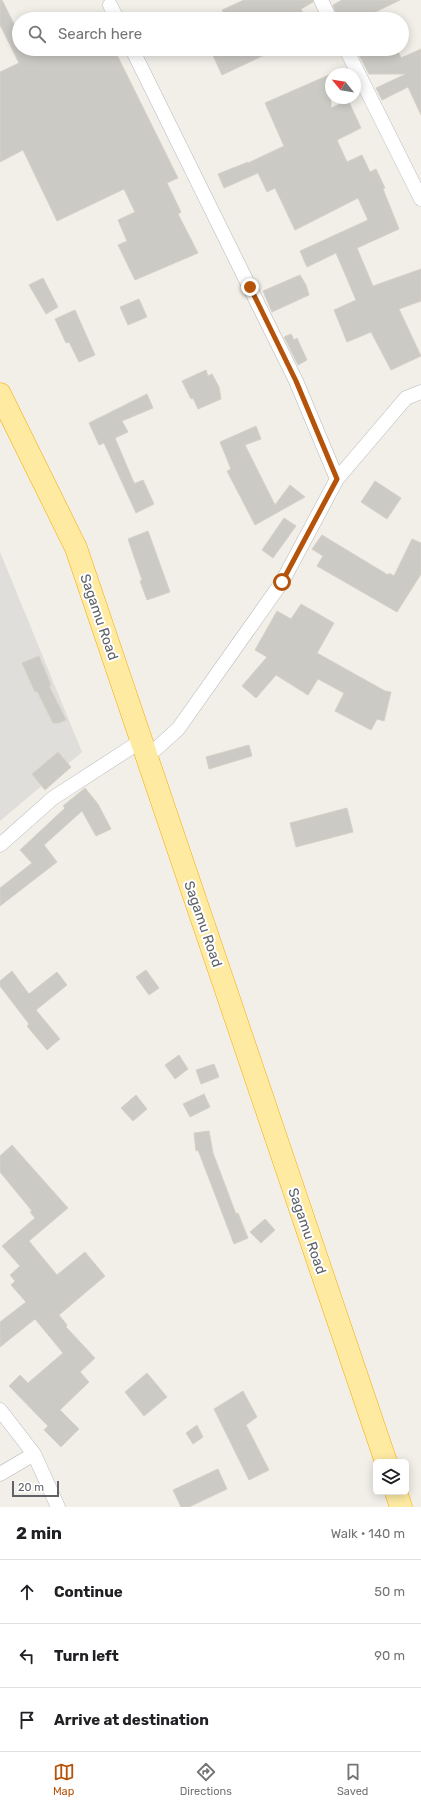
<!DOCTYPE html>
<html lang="en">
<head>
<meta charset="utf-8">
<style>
  body { margin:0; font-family:Rubik,sans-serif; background:#f2f2f2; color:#202124 }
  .controls { position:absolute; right:12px; bottom:12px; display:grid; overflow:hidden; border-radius:6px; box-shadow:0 2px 10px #0003 }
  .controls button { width:36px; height:36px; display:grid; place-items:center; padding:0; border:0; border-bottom:1px solid #e0e0e0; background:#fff; color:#202124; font:20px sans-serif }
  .compass { position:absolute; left:325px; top:68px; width:36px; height:36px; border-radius:50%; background:#fff; box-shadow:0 2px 10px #0003; rotate:300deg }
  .scale { position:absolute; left:12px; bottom:10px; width:47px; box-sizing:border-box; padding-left:4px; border:2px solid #5f6368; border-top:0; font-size:11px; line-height:14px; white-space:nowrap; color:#5f6368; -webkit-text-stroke:3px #fff; paint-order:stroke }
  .stop { position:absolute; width:12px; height:12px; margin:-9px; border:3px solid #b45309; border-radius:50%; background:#fff }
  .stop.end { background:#b45309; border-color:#fff; box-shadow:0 1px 4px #0008 }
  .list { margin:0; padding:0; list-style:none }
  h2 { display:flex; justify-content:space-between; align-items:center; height:52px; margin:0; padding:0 16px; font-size:17px }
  h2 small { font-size:13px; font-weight:400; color:#757577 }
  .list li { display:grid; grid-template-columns:26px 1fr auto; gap:12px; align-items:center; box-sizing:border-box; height:64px; padding:0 16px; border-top:1px solid #e0e0e0 }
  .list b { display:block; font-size:15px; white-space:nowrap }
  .list em { font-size:13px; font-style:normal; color:#757577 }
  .icon { flex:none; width:22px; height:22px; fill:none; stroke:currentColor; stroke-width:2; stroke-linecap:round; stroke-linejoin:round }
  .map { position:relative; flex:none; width:421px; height:1507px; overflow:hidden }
  .search { position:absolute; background:#fff; box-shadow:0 2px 10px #0003; left:12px; right:12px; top:12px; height:44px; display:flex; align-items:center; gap:10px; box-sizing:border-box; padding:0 14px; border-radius:22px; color:#757577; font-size:15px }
  .sheet { height:244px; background:#fff }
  nav { display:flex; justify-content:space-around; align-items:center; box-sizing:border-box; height:56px; border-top:1px solid #e0e0e0; background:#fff; font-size:11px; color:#757577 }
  nav a { display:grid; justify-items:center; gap:2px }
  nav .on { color:#b45309 }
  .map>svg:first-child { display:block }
</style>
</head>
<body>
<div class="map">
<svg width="421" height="1507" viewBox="0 0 421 1507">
  <rect width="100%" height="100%" fill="#f1efe8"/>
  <path fill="#e0deda" d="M0,552L82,752L0,821Z"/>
  <path fill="#cccac5" stroke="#d6d1c6" d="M0,0H2L19,34V49H114L178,178L167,183L181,212L178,214L198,253L135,280L118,245L127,241L118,220L135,212L124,189L57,221L23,150L0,162V72L19,63L0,25Z
    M244,0H313V2L301,9L306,19H227L222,10Z
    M342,0H400L361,19H338L333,5Z
    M210,49H234L236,54L248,49H277L222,75Z
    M356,49H397L401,58L421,49V115L408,87L382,100L376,88L406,74H369Z
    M331,74V108L348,100L361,128L337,140L347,162L362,155L370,172L376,169L385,188L383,189L399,229L357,248L373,286L421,269V301L399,309L421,356L391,370L371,332L347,342L334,310L356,300L336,253L307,267L300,251L368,220L358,198L295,230L275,188L267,192L258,173L224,188L218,174L248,162V163L284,146L265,103Z
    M300,275L306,285L309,295L272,312L263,291Z
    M43,278L58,307L46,314L29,285Z
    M139,299L147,317L128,325L120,307Z
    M75,310L95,355L79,362L69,342L66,343L55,319Z
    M291,334L294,340L297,338L307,360L298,365L284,337Z
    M206,370L208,376L212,374L219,387L221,399L198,409L193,398L191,399L182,381Z
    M147,394L153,408L122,421L128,432L115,438L134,483H136L143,480L154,504L136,513L104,443L99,445L89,423Z
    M256,426L261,439L245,445L275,505L290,485L305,497L255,525L227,471L231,469L220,442Z
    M375,481L401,498L387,519L361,502Z
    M284,518L296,526L273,558L262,550Z
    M148,531L170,592L147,600L140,581L142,580L128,539Z
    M322,535L388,575L389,573L394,576L412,539L421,543V574L397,612L317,566L323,556L312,549Z
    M301,604L334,623L317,653L385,691L391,692L384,721L377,719L371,730L335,711L344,693L318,679L308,695L276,675L256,698L242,686L267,657L255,650L277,611L291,619Z
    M39,656L51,685L49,686L66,720L58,723H53L37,691L35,692L22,663Z
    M249,745L252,756L209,769L206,757Z
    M58,752L71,767L45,790L32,774Z
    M85,788L98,804L111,829L96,836L82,811L44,845L57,862L0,906V888L32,863L20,850L65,808L63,806Z
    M347,808L353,832L296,847L290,823Z
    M146,970L159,988L149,995L136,977Z
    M12,971L29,994L57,972L67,985L36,1010L60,1039L47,1050L27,1026L29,1024L0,986V981Z
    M179,1055L188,1069L175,1079L165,1065Z
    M214,1064L219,1077L201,1084L196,1070Z
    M204,1094L210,1107L190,1117L183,1104Z
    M136,1095L147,1109L133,1121L121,1108Z
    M209,1131L213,1153L236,1214L238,1213L248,1238L234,1244L198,1150L196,1151L194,1133Z
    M12,1145L68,1208L29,1241L57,1275L85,1252L105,1276L59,1315L67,1325L66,1327L95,1358L80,1372L89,1382L60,1410L79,1429L61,1447L44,1430L48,1426L9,1386L20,1375L28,1383L63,1353L35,1319L0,1347V1322L26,1302L11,1285L15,1281L10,1275L20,1266L2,1246L35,1218L30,1212L32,1211L0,1172V1156Z
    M265,1219L275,1230L261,1243L250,1232Z
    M147,1373L167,1397L144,1416L125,1392Z
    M243,1391L257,1417L246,1425L269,1470L249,1480L214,1409Z
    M197,1425L203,1437L193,1444L186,1433Z
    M218,1469L227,1489L189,1507H181L173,1490Z"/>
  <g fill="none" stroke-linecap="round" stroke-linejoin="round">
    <defs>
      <path id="minor" d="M321,0L330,19
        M110,5L117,19
        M132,49L296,381L337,479
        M346,49L421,199
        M147,757L178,729L282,582L337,479L406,398L421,392
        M0,845L53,798L141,741
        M0,1410L34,1454L58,1507
        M0,1474L34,1454"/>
      <path id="trunk" d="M0,394L76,548L386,1462
        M396,1492L401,1507"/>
    </defs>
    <use href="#minor" stroke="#b5b8bc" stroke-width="15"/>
    <use href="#trunk" stroke="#f9ab00" stroke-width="23"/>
    <use href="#minor" stroke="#fff" stroke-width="14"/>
    <use href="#trunk" stroke="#feeaa1" stroke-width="22"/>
  </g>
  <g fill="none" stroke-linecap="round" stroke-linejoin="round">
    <path stroke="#b45309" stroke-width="5" d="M250,287L296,381L337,479L282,582"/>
  </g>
  <g text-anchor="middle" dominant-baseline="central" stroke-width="4" stroke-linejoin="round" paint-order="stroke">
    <g font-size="14" fill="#5f6368" stroke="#fff">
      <text transform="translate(99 617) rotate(71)">Sagamu Road</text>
      <text transform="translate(203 924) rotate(71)">Sagamu Road</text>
      <text transform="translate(307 1231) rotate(71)">Sagamu Road</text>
    </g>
  </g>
</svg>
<div class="controls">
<button><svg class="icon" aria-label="layers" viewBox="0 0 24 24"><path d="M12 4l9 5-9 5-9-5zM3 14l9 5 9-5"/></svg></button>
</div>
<svg class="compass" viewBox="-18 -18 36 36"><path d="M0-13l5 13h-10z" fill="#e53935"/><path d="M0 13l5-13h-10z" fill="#757577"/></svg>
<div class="scale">20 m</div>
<div class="stop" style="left:282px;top:582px"></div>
<div class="stop end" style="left:250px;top:287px"></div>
<div class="search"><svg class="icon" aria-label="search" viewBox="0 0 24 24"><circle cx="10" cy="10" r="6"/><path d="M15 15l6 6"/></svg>Search here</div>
</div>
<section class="sheet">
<h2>2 min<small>Walk · 140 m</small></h2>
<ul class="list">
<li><svg class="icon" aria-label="ahead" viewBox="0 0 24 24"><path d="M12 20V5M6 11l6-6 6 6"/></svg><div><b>Continue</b></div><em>50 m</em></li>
<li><svg class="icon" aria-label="left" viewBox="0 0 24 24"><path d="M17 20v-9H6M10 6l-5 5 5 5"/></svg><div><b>Turn left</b></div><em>90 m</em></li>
<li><svg class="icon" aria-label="arrive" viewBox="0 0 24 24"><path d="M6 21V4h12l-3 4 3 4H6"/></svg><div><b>Arrive at destination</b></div></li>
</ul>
</section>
<nav>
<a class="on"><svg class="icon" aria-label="map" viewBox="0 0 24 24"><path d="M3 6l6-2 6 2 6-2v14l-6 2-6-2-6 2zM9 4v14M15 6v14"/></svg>Map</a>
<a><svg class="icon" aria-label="directions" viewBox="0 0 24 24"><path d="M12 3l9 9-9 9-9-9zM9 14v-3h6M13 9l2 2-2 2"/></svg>Directions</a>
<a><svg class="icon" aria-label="saved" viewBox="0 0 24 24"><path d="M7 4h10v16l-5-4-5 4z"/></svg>Saved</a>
</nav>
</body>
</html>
